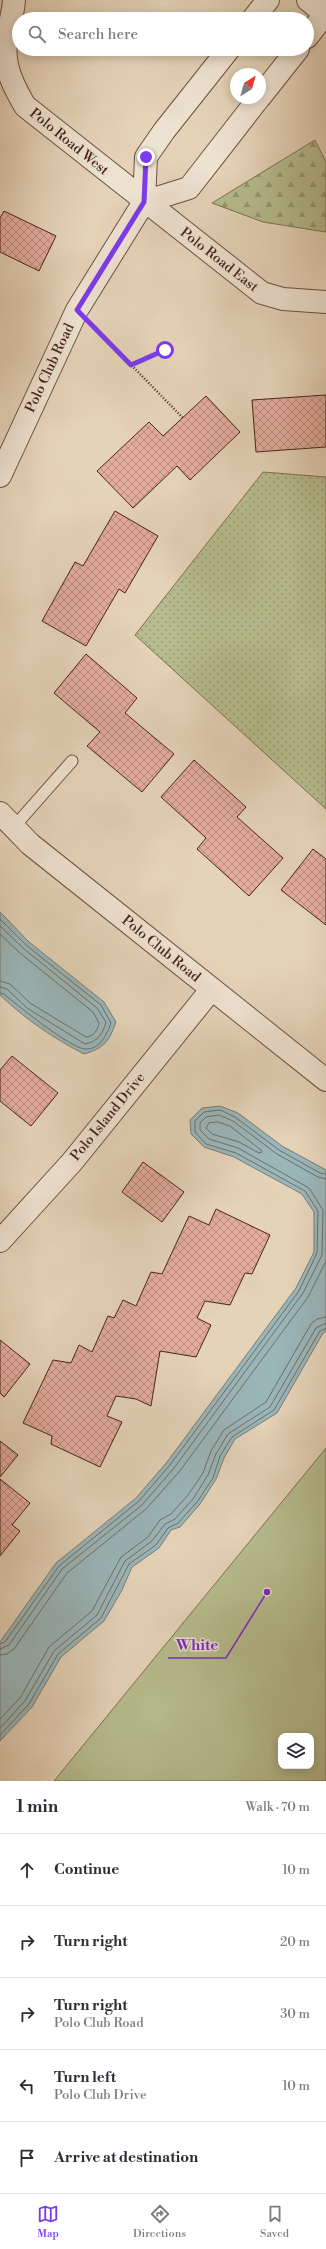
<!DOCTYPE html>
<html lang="en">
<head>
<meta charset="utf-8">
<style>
  body { margin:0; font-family:"Libre Bodoni",serif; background:#f7f7f7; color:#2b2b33 }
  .controls { position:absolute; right:12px; bottom:12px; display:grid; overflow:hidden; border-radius:8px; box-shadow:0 2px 10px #0003 }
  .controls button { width:36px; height:36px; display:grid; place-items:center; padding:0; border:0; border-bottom:1px solid #e1e1e2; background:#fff; color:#2b2b33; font:20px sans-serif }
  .compass { position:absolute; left:230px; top:68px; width:36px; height:36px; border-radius:50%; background:#fff; box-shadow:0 2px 10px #0003; rotate:37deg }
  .stop { position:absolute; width:12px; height:12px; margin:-9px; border:3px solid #7c3aed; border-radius:50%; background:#fff }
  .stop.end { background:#7c3aed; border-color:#fff; box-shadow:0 1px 4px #0008 }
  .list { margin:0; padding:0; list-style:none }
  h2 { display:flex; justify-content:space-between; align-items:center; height:52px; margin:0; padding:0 16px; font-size:17px }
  h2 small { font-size:13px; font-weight:400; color:#7c7c81 }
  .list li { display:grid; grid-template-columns:26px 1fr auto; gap:12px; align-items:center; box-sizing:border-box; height:72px; padding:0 16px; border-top:1px solid #e1e1e2 }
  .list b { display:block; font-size:15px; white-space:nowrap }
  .list p { margin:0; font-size:13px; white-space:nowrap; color:#7c7c81 }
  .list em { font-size:13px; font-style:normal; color:#7c7c81 }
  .icon { flex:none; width:22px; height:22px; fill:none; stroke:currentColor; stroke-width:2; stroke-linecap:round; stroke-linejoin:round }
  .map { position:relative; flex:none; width:326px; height:1781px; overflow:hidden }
  .search { position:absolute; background:#fff; box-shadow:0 2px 10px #0003; left:12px; right:12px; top:12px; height:44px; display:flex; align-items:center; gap:10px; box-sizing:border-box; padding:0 14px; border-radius:22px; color:#7c7c81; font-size:15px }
  .sheet { height:412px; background:#fff }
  nav { display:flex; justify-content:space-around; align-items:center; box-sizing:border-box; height:56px; border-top:1px solid #e1e1e2; background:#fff; font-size:11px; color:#7c7c81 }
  nav a { display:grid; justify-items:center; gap:2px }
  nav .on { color:#7c3aed }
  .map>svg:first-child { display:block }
</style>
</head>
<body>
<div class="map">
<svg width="326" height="1781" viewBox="0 0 326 1781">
  <defs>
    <pattern id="grass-dots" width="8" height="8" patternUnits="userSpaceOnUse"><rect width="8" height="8" fill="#b6bc8e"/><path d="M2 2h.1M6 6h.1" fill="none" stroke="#969973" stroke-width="1.8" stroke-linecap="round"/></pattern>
    <pattern id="forest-firs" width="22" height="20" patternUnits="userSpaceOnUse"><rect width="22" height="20" fill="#b6bc8e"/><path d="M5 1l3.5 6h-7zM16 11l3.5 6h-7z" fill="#969973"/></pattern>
    <pattern id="building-cross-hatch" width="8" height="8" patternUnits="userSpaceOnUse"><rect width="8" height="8" fill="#e4ac9e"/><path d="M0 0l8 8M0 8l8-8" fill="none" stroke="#bb8c80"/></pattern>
  </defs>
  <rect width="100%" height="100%" fill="#e5d3b8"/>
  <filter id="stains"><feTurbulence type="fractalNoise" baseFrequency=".005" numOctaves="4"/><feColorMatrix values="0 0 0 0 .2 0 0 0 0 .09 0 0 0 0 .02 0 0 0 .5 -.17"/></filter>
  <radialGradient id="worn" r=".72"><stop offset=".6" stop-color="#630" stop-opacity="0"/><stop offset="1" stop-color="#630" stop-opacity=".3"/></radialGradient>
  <path fill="url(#grass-dots)" stroke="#7e7054" d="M263,472L326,477V809L135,635Z"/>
  <path fill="url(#forest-firs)" stroke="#7e7054" d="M315,140L326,162V232L263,222L212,203Z"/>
  <path fill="#b6bc8e" stroke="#7e7054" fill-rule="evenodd" d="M326,1448V1781H54ZM281,1736H311V1766H281Z"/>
  <path fill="#9ab6b9" stroke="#797c79" d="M0,912L29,942L104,1002L116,1022C109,1041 105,1048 84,1054C53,1038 25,1019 0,995Z
    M220,1106L238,1113L282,1146L326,1170V1331L323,1333L277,1413L235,1439L224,1458L216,1479L200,1504L180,1527L171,1530L159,1548L132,1567L122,1590L104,1621L61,1657L32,1707L0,1741V1642L56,1563L136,1498L167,1462L296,1288L314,1252V1212L302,1194L234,1157L204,1147L191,1134L190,1120L202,1108Z"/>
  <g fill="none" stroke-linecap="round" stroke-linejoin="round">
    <path stroke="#706e69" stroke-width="1" d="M0,919L26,945L101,1005L111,1023C107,1034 100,1050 85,1049C70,1048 17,1005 4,994L0,993
      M0,926L23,948L97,1008L106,1022C103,1034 97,1042 85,1044L27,1008L7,989L0,987
      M0,934L20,953L93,1012L99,1023C98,1030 93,1037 86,1037L30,1003L10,984L0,981
      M218,1122L230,1126L261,1150L262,1152L259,1153L239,1142L212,1134L206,1128L209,1123Z
      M0,1644L5,1642L59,1566L139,1501L170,1465L299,1291L317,1253L318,1211L305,1191L236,1153L206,1144L195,1132V1121L204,1112L220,1110L235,1117L279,1150L320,1173L326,1174
      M0,1649L9,1645L62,1569L142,1505L174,1468L303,1293L322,1255L323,1210L309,1188L238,1148L209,1139L200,1130V1123L206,1117L219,1115L233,1121L277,1154L318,1177L326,1179
      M0,1655L7,1654L14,1649L67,1573L146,1509L179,1472L308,1297L326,1261
      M0,1719L20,1698L49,1647L92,1611L121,1557L148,1537L160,1520L171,1514L188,1495L203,1473L211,1451L224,1430L266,1402L311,1324L317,1319L326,1317
      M0,1728L25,1701L54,1651L97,1615L125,1561L152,1541L165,1524L175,1519L193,1499L208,1475L216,1454L228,1434L270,1407L316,1328L326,1323
      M0,1735L29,1704L58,1654L101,1618L129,1564L156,1545L168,1528L178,1523L197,1502L213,1478L220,1456L232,1437L274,1410L320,1331L326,1328"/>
  </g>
  <path fill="url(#building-cross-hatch)" stroke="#472519" d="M4,211L56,236L39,271L0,252V218Z
    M326,395V447L256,452L252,400Z
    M206,396L240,432L190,480L177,466L133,508L97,471L149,422L163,436Z
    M115,511L158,536L125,593L119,589L86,646L42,621L75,562L83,566Z
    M86,654L137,698L125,713L174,754L142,792L87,746L100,732L54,693Z
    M194,760L246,807L237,817L283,858L249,896L197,849L206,838L161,797Z
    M313,849L326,859V925L281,890Z
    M12,1056L58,1093L31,1126L0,1101V1070Z
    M143,1162L184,1192L162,1222L122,1192Z
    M216,1209L270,1235L252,1274L245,1273L230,1305L205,1301L197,1318L211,1325L196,1357L160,1351L151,1406L136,1399L116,1396L107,1416L122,1422L100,1467L51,1444L52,1436L23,1423L53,1360L71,1363L79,1345L92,1352L108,1316L114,1318L123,1300L136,1306L151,1272L162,1274L189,1216L209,1225Z
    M0,1340L30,1364L4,1397L0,1393Z
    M0,1441L18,1455L0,1477Z
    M0,1479L30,1503L12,1525L20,1531L0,1556Z"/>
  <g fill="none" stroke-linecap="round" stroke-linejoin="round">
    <defs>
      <path id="service" d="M13,828L72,761"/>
      <path id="minor" d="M14,0C13,15 8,29 6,44C3,66 14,87 25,106L262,293L283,299L326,302
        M253,19L268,0
        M307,37L325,14L326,9
        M260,97L298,49
        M144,202L189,188L259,98
        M0,476L77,310L144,202L146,157L164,131L229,49
        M0,813L30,844L326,1080
        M0,1241L72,1162L211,990"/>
      <path id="tertiary" d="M308,0L326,15"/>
    </defs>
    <use href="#service" stroke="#6e5041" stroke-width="13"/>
    <use href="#minor" stroke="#6e5041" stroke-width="24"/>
    <use href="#tertiary" stroke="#6e5041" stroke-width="24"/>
    <path stroke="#472519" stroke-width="2.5" stroke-dasharray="1 2" stroke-linecap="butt" d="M96,329L183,418
      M131,365L165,350"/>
    <use href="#service" stroke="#eee2d1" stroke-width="11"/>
    <use href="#minor" stroke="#eee2d1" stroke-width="22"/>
    <use href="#tertiary" stroke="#eee2d1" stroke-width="22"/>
  </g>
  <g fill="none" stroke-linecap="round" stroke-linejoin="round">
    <path stroke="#7c3aed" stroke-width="5" d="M146,157L144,202L77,310L131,365L165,350"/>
  </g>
  <g text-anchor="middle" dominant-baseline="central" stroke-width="3" stroke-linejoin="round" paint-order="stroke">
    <g font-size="14" fill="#472519" stroke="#eee2d1">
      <text transform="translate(69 142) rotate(39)">Polo Road West</text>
      <text transform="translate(219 260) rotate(38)">Polo Road East</text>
      <text transform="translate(50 368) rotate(-65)">Polo Club Road</text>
      <text transform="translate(161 949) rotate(39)">Polo Club Road</text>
      <text transform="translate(108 1117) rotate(-51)">Polo Island Drive</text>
    </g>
  </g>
  <path fill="none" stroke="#7b2cbf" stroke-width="1.5" d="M267 1592L226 1658H168"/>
  <circle fill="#7b2cbf" stroke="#eee2d1" stroke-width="1.5" cx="267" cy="1592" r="4"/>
  <g font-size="15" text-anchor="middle" font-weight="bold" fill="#7b2cbf" stroke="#eee2d1" stroke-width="3" stroke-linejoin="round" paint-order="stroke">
    <text x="197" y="1650">White</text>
  </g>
  <rect width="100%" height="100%" filter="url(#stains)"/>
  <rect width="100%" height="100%" fill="url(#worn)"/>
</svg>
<div class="controls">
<button><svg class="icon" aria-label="layers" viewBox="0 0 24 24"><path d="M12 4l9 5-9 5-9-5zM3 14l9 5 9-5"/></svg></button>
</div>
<svg class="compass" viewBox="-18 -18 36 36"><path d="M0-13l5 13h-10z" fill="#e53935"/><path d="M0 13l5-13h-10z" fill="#7c7c81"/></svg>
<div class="stop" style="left:165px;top:350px"></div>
<div class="stop end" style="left:146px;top:157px"></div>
<div class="search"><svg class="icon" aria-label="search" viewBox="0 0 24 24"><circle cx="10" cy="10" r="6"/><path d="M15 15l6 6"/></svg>Search here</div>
</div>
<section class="sheet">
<h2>1 min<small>Walk · 70 m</small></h2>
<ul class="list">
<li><svg class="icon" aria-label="ahead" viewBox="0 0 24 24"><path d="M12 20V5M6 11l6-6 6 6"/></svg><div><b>Continue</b></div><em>10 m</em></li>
<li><svg class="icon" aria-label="right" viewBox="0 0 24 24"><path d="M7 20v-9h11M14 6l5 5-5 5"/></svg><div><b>Turn right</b></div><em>20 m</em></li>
<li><svg class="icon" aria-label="right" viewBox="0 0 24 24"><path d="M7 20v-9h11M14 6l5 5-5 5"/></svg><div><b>Turn right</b><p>Polo Club Road</p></div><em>30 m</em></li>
<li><svg class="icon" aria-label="left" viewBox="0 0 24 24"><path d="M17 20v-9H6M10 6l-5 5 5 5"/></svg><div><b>Turn left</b><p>Polo Club Drive</p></div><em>10 m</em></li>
<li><svg class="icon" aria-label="arrive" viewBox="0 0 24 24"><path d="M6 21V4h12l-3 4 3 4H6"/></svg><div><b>Arrive at destination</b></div></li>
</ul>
</section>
<nav>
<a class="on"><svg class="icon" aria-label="map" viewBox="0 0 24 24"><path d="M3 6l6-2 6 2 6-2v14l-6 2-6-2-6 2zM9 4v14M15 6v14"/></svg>Map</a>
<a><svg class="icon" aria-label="directions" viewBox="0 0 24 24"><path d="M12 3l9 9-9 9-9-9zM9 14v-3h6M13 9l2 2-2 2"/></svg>Directions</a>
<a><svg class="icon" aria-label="saved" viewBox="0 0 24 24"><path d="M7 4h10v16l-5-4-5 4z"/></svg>Saved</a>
</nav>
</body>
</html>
